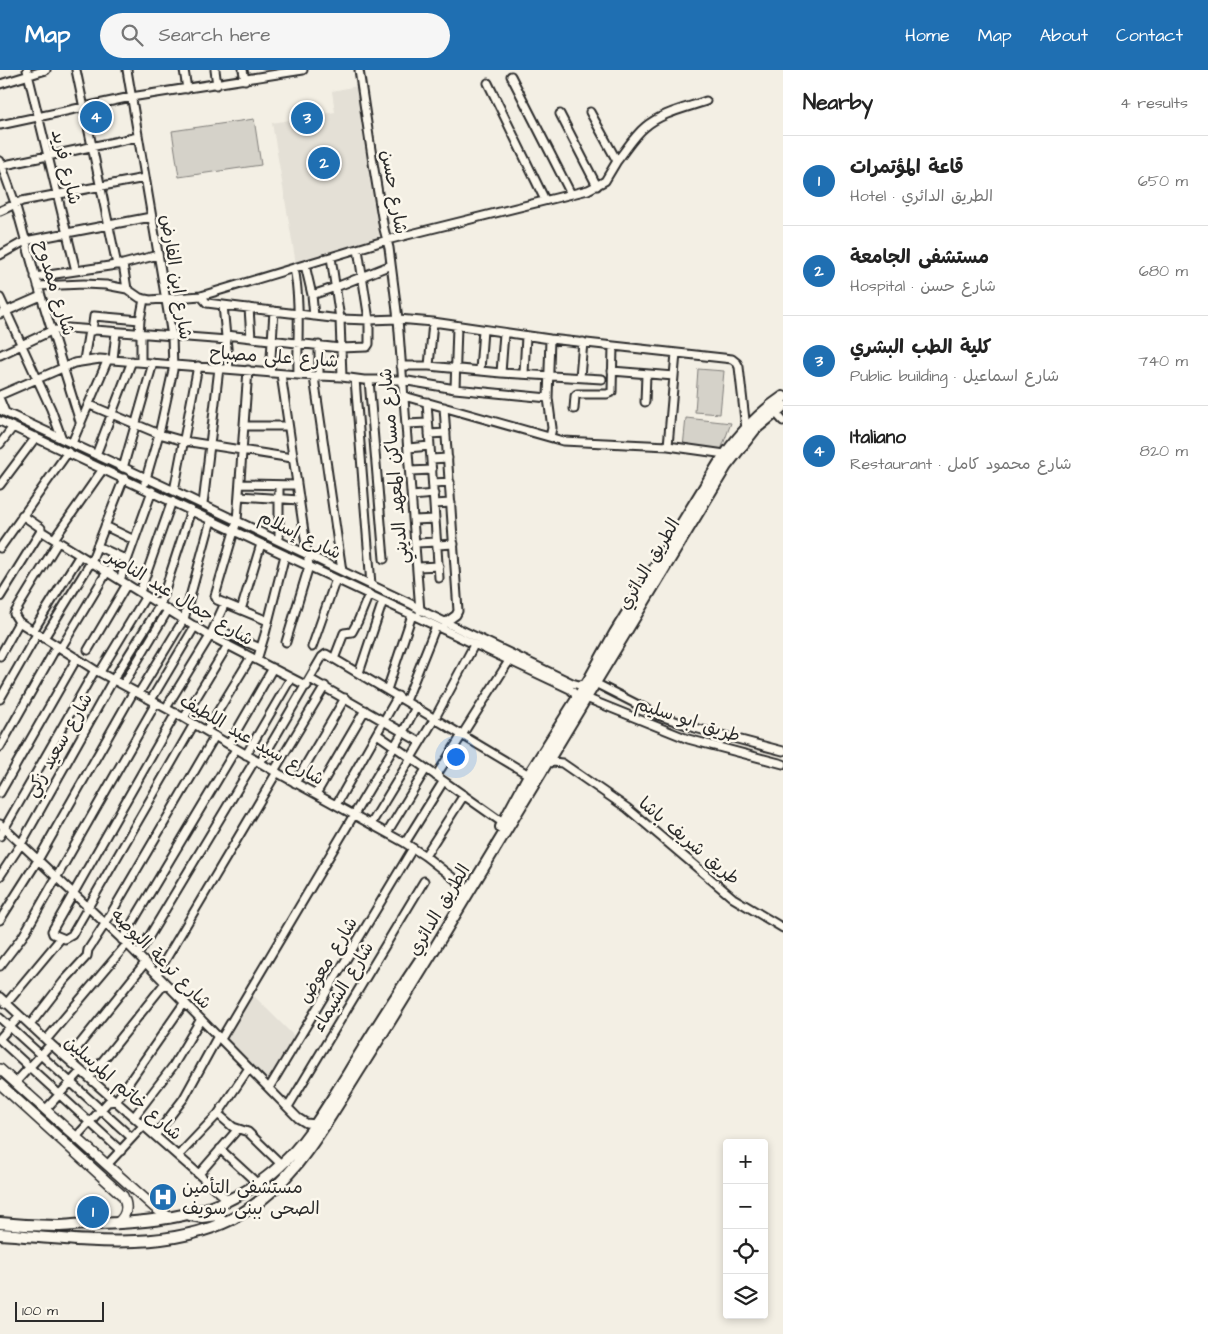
<!DOCTYPE html>
<html lang="en">
<head>
<meta charset="utf-8">
<style>
  body { margin:0; font-family:"Architects Daughter","Playpen Sans Arabic",sans-serif; background:#f6f6f6; color:#222 }
  .controls { position:absolute; right:15px; bottom:15px; display:grid; overflow:hidden; border-radius:5px; box-shadow:0 2px 8px #0003 }
  .controls button { width:45px; height:45px; display:grid; place-items:center; padding:0; border:0; border-bottom:1px solid #e0e0e0; background:#fff; color:#222; font:25px sans-serif }
  .scale { position:absolute; left:15px; bottom:12px; width:89px; box-sizing:border-box; padding-left:5px; border:2px solid #2b2b2b; border-top:0; font-size:14px; line-height:18px; white-space:nowrap; color:#2b2b2b; -webkit-text-stroke:4px #fbf7ec; paint-order:stroke }
  .you { position:absolute; left:455px; top:686px; width:18px; height:18px; margin:-12px; border:4px solid #fff; border-radius:50%; background:#1a73e8; box-shadow:0 0 0 8px #1a73e833 }
  .badge { display:grid; place-items:center; width:32px; height:32px; border-radius:50%; background:#1f6fb2; color:#fff; font-size:16px; font-weight:700 }
  .pin { position:absolute; translate:-50% -50%; border:2px solid #fff; box-shadow:0 1px 5px #0006 }
  .list { margin:0; padding:0; list-style:none }
  h2 { display:flex; justify-content:space-between; align-items:center; height:65px; margin:0; padding:0 20px; font-size:21px }
  h2 small { font-size:16px; font-weight:400; color:#767676 }
  .list li { display:grid; grid-template-columns:32px 1fr auto; gap:15px; align-items:center; box-sizing:border-box; height:90px; padding:0 20px; border-top:1px solid #e0e0e0 }
  .list b { display:block; font-size:19px; white-space:nowrap }
  .list p { margin:0; font-size:16px; white-space:nowrap; color:#767676 }
  .list em { font-size:16px; font-style:normal; color:#767676 }
  .icon { flex:none; width:28px; height:28px; fill:none; stroke:currentColor; stroke-width:2; stroke-linecap:round; stroke-linejoin:round }
  .map { position:relative; flex:none; width:783px; height:1264px; overflow:hidden }
  header { display:flex; align-items:center; gap:30px; box-sizing:border-box; height:70px; padding:0 25px; background:#1f6fb2; color:#fff }
  header strong { font-size:24px }
  nav { display:flex; gap:28px; margin-inline-start:auto; font-size:18px }
  .search { width:350px; height:45px; background:#f6f6f6; display:flex; align-items:center; gap:12px; box-sizing:border-box; padding:0 18px; border-radius:28px; color:#767676; font-size:19px }
  main { display:flex }
  aside { flex:1; background:#fff }
  .map>svg:first-child { display:block }
</style>
</head>
<body>
<header>
<strong>Map</strong>
<div class="search"><svg class="icon" aria-label="search" viewBox="0 0 24 24"><circle cx="10" cy="10" r="6"/><path d="M15 15l6 6"/></svg>Search here</div>
<nav><a>Home</a><a>Map</a><a>About</a><a>Contact</a></nav>
</header>
<main>
<div class="map">
<svg width="783" height="1264" viewBox="0 0 783 1264">
  <rect width="100%" height="100%" fill="#f3efe4"/>
  <filter id="ink" filterUnits="userSpaceOnUse"><feTurbulence type="fractalNoise" baseFrequency=".02" numOctaves="2"/><feDisplacementMap in="SourceGraphic" scale="10" xChannelSelector="R" yChannelSelector="G"/><feConvolveMatrix kernelMatrix="1 2 1 2 8 2 1 2 1" color-interpolation-filters="sRGB"/></filter>
  <g filter="url(#ink)">
    <path fill="#e4e0d6" d="M357,16L380,170L296,194L272,53L335,42L332,21Z
      M252,924L297,969L269,1018L224,971Z"/>
    <path fill="#d5d2c9" stroke="#807e7a" d="M254,49L261,95L179,107L172,61Z
      M698,299L724,301L720,344L695,342Z
      M686,348L731,353L721,380L683,377Z"/>
    <g fill="none" stroke-linecap="round" stroke-linejoin="round">
      <defs>
        <path id="minor" d="M27,0L76,201
          M76,0L117,195
          M127,0L172,266L173,300L159,364L145,412
          M184,0L187,19
          M215,0L217,15
          M243,0L245,10
          M359,0L373,93L384,159L389,178L398,249L420,541
          M511,6L571,124
          M488,13L545,130
          M0,14L46,0
          M560,44L597,116
          M0,55L131,27L303,0
          M0,91L15,133L41,226L81,355
          M617,91C626,80 634,66 645,57C661,43 686,38 706,31
          M0,96L138,67
          M0,141L22,131L145,108
          M0,185L25,171L151,147
          M331,187L340,249L342,307
          M123,194L127,219
          M305,195L312,225L314,246
          M294,198C301,233 297,269 298,305
          M35,207L123,194L158,185
          M38,216L84,214L106,215L127,219L140,228L150,230L201,226L387,170L588,120L605,111L617,91L590,42
          M312,225L336,217L391,195
          M201,226L207,233L223,235L340,249L369,250L398,249L433,252L550,269L732,289L737,293L739,297L746,359
          M0,228L51,339L62,369
          M223,235L229,299
          M249,238L251,268
          M0,244L41,226
          M92,261L94,246L140,250
          M139,264L140,250L144,229
          M226,265L340,278L367,277L369,274V250L358,179
          M0,285L51,261L68,258L227,270
          M113,289L116,262
          M84,290L89,260
          M141,292V264
          M401,296H429L501,303L602,309
          M429,296L433,252
          M248,300L237,451L215,526L217,530L268,551
          M480,300L483,260
          M612,301L674,306
          M270,303L274,241
          M501,303L504,263
          M524,303L526,266
          M281,304L309,496L286,572
          M314,307L342,501
          M319,307V275
          M580,307L583,272
          M355,309L371,515
          M369,310L384,489
          M455,319L457,256
          M0,325L74,293L100,289L298,305L342,307L364,310H402L455,319L548,328
          M404,326L563,371L668,376L725,384
          M0,330L5,342
          M427,332L439,508
          M645,332L646,304
          M90,335L159,364L184,371L292,388
          M444,337L458,541L456,545L445,553
          M574,339L575,326L577,324H607L612,322L613,276
          M0,340L174,421L411,534L428,544L572,613L579,615L586,614
          M775,342L783,351
          M0,351L570,619L575,624L576,630
          M406,354L428,353
          M244,356H288
          M429,364L446,363
          M550,367L552,358L548,328L550,269
          M72,373L108,289
          M0,374L13,357
          M668,376L676,283
          M408,378L430,376
          M96,385L132,291
          M431,389L448,388
          M123,398L153,293
          M410,401L432,400
          M433,413L450,412
          M241,414L297,415
          M0,415L36,367
          M174,421L198,296
          M240,426L299,430
          M412,426L434,424
          M203,434L219,298
          M434,434L451,433
          M22,445L41,458V461
          M414,450L435,449
          M105,456L134,470
          M41,461L210,566L307,616
          M54,469L103,399
          M279,471V415
          M58,472L14,544L19,552L95,600L184,648L274,701L405,773L425,786L466,818
          M416,473L437,472
          M437,475L454,474
          M97,476L127,490
          M0,478L68,382
          M418,497L439,496
          M109,503L116,486
          M120,510L152,421
          M140,522L172,431
          M0,527L41,461
          M241,540L261,474
          M214,558L260,578
          M33,561L80,485
          M44,568L91,492L124,408
          M312,577L336,509
          M61,578L107,502
          M88,580L127,514
          M0,586L19,552
          M334,589L344,563L352,562L358,551L369,524
          M257,590L265,564L285,485
          M100,602L146,526
          M359,603L383,531
          M310,609L420,672
          M595,613L658,645L695,658L783,681
          M123,615L168,540
          M387,620L412,545
          M139,623L184,549L211,450
          M586,628L688,669L783,694
          M0,629L37,564
          M151,630L195,556
          M406,631L436,556
          M166,638L210,566L225,533
          M176,643L52,861L53,864L65,869L72,865L194,654
          M184,648L228,575
          M206,661L251,587
          M377,664L503,753
          M229,674L273,598
          M0,677L57,576
          M246,685L291,608
          M260,693L322,587L326,584L529,705
          M547,693L553,692L562,693L627,738L733,828L783,858
          M274,701L325,616
          M436,706L509,591
          M295,713L345,628
          M0,723L77,588
          M316,724L365,640
          M336,735L398,626
          M0,754L127,874L298,1048L306,1053L316,1054
          M371,754L435,648L474,575
          M387,763L426,699
          M0,766L95,600
          M405,773L443,712
          M425,786L464,725
          M0,806L21,774L113,610L160,535L191,440
          M0,850L38,790L134,621
          M122,870L236,679
          M138,885L255,690
          M0,896L23,866L156,633
          M157,904L277,702
          M0,927L46,970L228,1130
          M6,934L61,868
          M0,948L132,1068
          M30,955L64,911L87,886L88,880L105,854L215,666
          M0,968L20,946
          M221,969L403,662L416,637
          M0,970L121,1081
          M46,970L127,874
          M68,989L145,893
          M89,1008L165,913
          M15,1013L51,974
          M269,1018L413,778
          M288,1037L424,811
          M45,1040L81,1001
          M218,1044L233,1057L248,1062L282,1095
          M134,1047L173,996L201,949
          M155,1066L184,1028L218,966
          M76,1067L108,1032L116,1031L185,932
          M220,1079L258,1114
          M178,1086L218,1044L249,998
          M107,1095L143,1056
          M199,1104L238,1059"/>
        <path id="major" d="M0,999L154,1137L170,1148
          M0,1014L123,1126C129,1138 126,1147 116,1154"/>
        <path id="highway" d="M501,757L529,705L589,610L615,563L718,395C736,368 756,345 783,327
          M190,1145L202,1147L217,1145L221,1149L219,1154
          M0,1153C19,1155 38,1156 57,1156C68,1156 79,1154 91,1154C160,1153 228,1145 281,1095C308,1071 326,1038 346,1007C370,967 395,928 421,889
          M0,1164C75,1169 161,1184 232,1149C294,1117 327,1050 363,994C399,937 434,880 468,823C554,681 640,538 726,396L755,359L783,336"/>
      </defs>
      <use href="#minor" stroke="#2b2b2b" stroke-width="11"/>
      <use href="#major" stroke="#2b2b2b" stroke-width="12"/>
      <use href="#highway" stroke="#2b2b2b" stroke-width="14"/>
      <use href="#minor" stroke="#fbf7ec" stroke-width="7"/>
      <use href="#major" stroke="#fbf7ec" stroke-width="9"/>
      <use href="#highway" stroke="#fbf7ec" stroke-width="10"/>
    </g>
  </g>
  <defs>
    <symbol id="hospital-disc" viewBox="-11 -11 22 22"><circle r="9.5" fill="#1f6fb2" stroke="#fbf7ec"/><path d="M-5-5h3v3.5h4V-5h3V5h-3V1.5h-4V5h-3Z" fill="#fff"/></symbol>
  </defs>
  <g fill-rule="evenodd">
    <use href="#hospital-disc" x="147" y="1111" width="32" height="32"/>
  </g>
  <g text-anchor="middle" dominant-baseline="central" stroke-width="5" stroke-linejoin="round" paint-order="stroke">
    <g font-size="18" fill="#2b2b2b" stroke="#fbf7ec">
      <text transform="translate(66 97) rotate(76)">شارع فريد</text>
      <text transform="translate(394 122) rotate(80)">شارع حسن</text>
      <text transform="translate(176 207) rotate(81)">شارع ابن الفارض</text>
      <text transform="translate(55 218) rotate(73)">شارع ممدوح</text>
      <text transform="translate(274 287) rotate(4)">شارع على مصباح</text>
      <text transform="translate(394 396) rotate(-95)">شارع مساكن المعهد الديني</text>
      <text transform="translate(300 465) rotate(26)">شارع إسلام</text>
      <text transform="translate(649 494) rotate(-59)">الطريق الدائري</text>
      <text transform="translate(180 528) rotate(31)">شارع جمال عبد الناصر</text>
      <text transform="translate(688 650) rotate(18)">طريق ابو سليم</text>
      <text transform="translate(252 670) rotate(30)">شارع سيد عبد اللطيف</text>
      <text transform="translate(59 675) rotate(-60)">شارع سعيد زكي</text>
      <text transform="translate(689 771) rotate(40)">طريق شريف باشا</text>
      <text transform="translate(439 840) rotate(-59)">الطريق الدائري</text>
      <text transform="translate(161 889) rotate(45)">شارع ترعة البوصه</text>
      <text transform="translate(328 890) rotate(-59)">شارع معوض</text>
      <text transform="translate(343 917) rotate(-59)">شارع الشيماء</text>
      <text transform="translate(123 1018) rotate(41)">شارع خاتم المرسلين</text>
    </g>
    <g font-size="18" fill="#2b2b2b" stroke="#fbf7ec" text-anchor="start">
      <text x="182" y="1117">مستشفى التأمين<tspan x="182" dy="21">الصحى ببنى سويف</tspan></text>
    </g>
  </g>
</svg>
<div class="controls">
<button>+</button>
<button>−</button>
<button><svg class="icon" aria-label="locate" viewBox="0 0 24 24"><circle cx="12" cy="12" r="6"/><path d="M12 2v4M12 18v4M2 12h4M18 12h4"/></svg></button>
<button><svg class="icon" aria-label="layers" viewBox="0 0 24 24"><path d="M12 4l9 5-9 5-9-5zM3 14l9 5 9-5"/></svg></button>
</div>
<div class="scale">100 m</div>
<div class="you"></div>
<div class="pin badge" style="left:93px;top:1142px">1</div>
<div class="pin badge" style="left:324px;top:93px">2</div>
<div class="pin badge" style="left:307px;top:48px">3</div>
<div class="pin badge" style="left:96px;top:47px">4</div>
</div>
<aside>
<h2>Nearby<small>4 results</small></h2>
<ul class="list">
<li><span class="badge">1</span><div><b>قاعة المؤتمرات</b><p>Hotel · الطريق الدائري</p></div><em>650 m</em></li>
<li><span class="badge">2</span><div><b>مستشفى الجامعة</b><p>Hospital · شارع حسن</p></div><em>680 m</em></li>
<li><span class="badge">3</span><div><b>كلية الطب البشري</b><p>Public building · شارع اسماعيل</p></div><em>740 m</em></li>
<li><span class="badge">4</span><div><b>Italiano</b><p>Restaurant · شارع محمود كامل</p></div><em>820 m</em></li>
</ul>
</aside>
</main>
</body>
</html>
